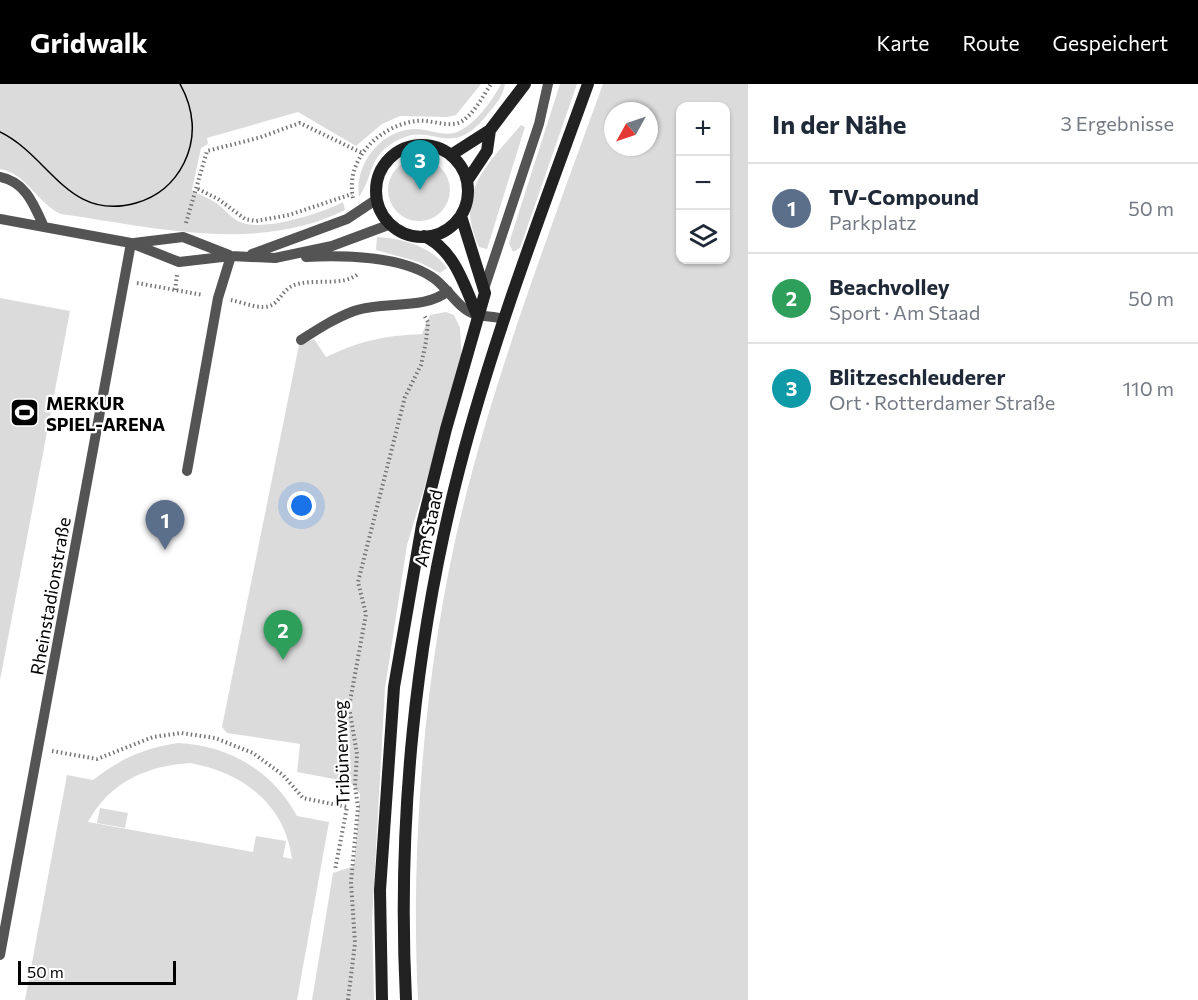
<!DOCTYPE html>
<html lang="de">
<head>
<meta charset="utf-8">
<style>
  body { margin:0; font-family:Commissioner,sans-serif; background:#f6f6f7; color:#1f2937 }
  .controls { position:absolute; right:18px; top:18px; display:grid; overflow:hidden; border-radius:12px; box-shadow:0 2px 4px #0004 }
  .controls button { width:54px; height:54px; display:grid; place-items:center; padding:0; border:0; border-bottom:2px solid #e0e1e3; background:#fff; color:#1f2937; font:30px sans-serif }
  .compass { position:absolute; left:604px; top:18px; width:54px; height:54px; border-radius:50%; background:#fff; box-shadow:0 2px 4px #0004; rotate:230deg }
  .scale { position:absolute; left:18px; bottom:15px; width:158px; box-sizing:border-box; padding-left:6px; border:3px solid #000; border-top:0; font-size:16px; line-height:21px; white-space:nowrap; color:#000; -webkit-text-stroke:4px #fff; paint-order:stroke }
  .you { position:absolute; left:302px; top:422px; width:21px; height:21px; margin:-15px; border:4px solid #fff; border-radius:50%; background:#1a73e8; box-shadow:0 0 0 9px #1a73e833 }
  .badge { display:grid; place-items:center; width:39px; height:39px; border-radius:50%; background:#000; color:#fff; font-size:20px; font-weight:700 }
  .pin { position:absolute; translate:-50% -50px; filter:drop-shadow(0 2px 3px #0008) }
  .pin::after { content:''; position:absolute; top:32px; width:21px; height:18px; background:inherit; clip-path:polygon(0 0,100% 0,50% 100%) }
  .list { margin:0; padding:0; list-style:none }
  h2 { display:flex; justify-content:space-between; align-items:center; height:78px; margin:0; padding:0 24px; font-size:26px }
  h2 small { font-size:20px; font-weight:400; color:#747a83 }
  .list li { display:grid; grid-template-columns:39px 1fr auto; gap:18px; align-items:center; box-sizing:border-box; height:90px; padding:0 24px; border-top:2px solid #e0e1e3 }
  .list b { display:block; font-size:22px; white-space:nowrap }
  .list p { margin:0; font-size:20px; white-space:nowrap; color:#747a83 }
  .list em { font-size:20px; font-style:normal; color:#747a83 }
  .icon { flex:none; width:33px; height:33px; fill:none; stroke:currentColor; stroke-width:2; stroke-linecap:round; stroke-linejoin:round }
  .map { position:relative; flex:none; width:748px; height:916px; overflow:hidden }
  header { display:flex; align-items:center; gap:36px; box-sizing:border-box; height:84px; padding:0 30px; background:#000; color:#fff }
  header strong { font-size:28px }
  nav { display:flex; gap:33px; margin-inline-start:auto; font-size:21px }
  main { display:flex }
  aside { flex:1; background:#fff }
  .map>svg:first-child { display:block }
</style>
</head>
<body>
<header>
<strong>Gridwalk</strong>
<nav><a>Karte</a><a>Route</a><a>Gespeichert</a></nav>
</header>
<main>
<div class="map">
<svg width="748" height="916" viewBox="0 0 748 916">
  <rect width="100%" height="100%" fill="#fff"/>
  <path fill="#dbdbdb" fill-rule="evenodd" d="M0,0H481L456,31L447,33L400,32L382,40L356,62L298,28L207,54L208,60L201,64L192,106C199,111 206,113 213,117C224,123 230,135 243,139C265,147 323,129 343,118L345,126C256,170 154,143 61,130C38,120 26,89 0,85Z
    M501,0H505C503,13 495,21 487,31C450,77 434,38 400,55C367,71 375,90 359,113C354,81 380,47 413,45C427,44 441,52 454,49C474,43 492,17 501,0Z
    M560,0H577L520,164L513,168L509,159Z
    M603,0H748V916H418C410,761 425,578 462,427C498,281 552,141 603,0ZM680,22H726V176H680ZM613,27H649V63H613Z
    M521,41L525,43L487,165L479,163C453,108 489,79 521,41Z
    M388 106a31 31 0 1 1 62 0a31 31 0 1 1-62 0Z
    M377,153C404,155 431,162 447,184L440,189L419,178L376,166Z
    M0,214L70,227L0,596Z
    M446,228L454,231L460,244L462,279L407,461L385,604L372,837L374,916H312L333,789L354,782L360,710L350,698L297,688L300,660L227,649L222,643L299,261L314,255L326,273C363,256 382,252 422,250L430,231Z
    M178,659C228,661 273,687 297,732L329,738L297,916H25L67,691L93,696C120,675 144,664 178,659ZM190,679C242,688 285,720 292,775L283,773L286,757L256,752L253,768L88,738C110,698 146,682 190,679Z
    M100,724L128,729L125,744L97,739Z"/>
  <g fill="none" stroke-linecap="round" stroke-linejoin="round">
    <path stroke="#767676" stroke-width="4" stroke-dasharray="1.5 3" stroke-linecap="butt" d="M198,105L218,115L245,135L256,137L289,131L352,110
      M353,114C345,75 379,42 416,37C430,35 445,43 458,39C472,34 483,12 491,0
      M186,139L207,67L258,54L300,39L362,69
      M137,199L203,211
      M175,206L177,191
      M231,216C241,218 253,223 263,223C279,223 280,208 292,202C312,193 343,204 359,189
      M52,667L97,675L153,653L181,649L215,654L253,669L283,691L303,714L347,723L335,786
      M348,916L355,859L351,798L358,723L355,702L357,670L349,623L366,530L358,498L405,313L421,281L426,258L428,238L424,231"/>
    <path stroke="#545454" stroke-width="10" d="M0,93C26,98 34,121 44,143
      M0,135L131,159L179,178L231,172L275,174L332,162L391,140
      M134,159L183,153L229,171
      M252,170L347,135L377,115
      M306,173C343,171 400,172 432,193C448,203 458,226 477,231C487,233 495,232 504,235
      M484,205L539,40L548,0
      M301,256C318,245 335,234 354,227C384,216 423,227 448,207
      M187,387L218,214L231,172
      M0,871L131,159"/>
    <path stroke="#212121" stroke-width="12" d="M376 107a46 46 0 1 1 92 0a46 46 0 1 1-92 0Z
      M451,71L490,46L525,0
      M467,97L487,67L490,46
      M424,152C455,166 465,203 477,231
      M382,916L380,806L394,603L422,441L446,345L485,209L461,132
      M406,916C397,739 415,557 459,386C493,254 542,127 588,0"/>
    <path stroke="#000" stroke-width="1.5" d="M0,48C50,72 68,138 136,119C157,113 174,99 184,79C197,53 194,25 180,0"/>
  </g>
  <defs>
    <symbol id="stadium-square" viewBox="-11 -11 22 22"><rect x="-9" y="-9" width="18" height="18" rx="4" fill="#000" stroke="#fff"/><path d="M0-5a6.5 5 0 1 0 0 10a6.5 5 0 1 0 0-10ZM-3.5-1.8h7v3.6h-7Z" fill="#fff"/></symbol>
  </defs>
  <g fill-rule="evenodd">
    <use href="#stadium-square" x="8" y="312" width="33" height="33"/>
  </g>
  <g text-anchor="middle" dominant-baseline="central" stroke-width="4.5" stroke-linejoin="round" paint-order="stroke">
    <g font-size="18" font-weight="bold" fill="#000" stroke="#fff" text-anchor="start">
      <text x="46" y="319">MERKUR<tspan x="46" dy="21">SPIEL-ARENA</tspan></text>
    </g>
    <g font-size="18" fill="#000" stroke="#fff">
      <text transform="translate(428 444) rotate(-78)">Am Staad</text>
      <text transform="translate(50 512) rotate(-80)">Rheinstadionstraße</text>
      <text transform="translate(341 669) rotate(-92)">Tribünenweg</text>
    </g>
  </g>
</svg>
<div class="controls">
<button>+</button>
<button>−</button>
<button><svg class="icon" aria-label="layers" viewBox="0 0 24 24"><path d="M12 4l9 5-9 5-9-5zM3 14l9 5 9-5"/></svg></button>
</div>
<svg class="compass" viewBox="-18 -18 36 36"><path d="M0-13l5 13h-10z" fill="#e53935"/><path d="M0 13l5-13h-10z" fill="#747a83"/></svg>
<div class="scale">50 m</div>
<div class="you"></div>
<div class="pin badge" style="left:165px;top:466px;background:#5c6f8a">1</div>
<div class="pin badge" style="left:283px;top:576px;background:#2e9e5b">2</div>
<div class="pin badge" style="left:420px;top:106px;background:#0f9aa8">3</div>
</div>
<aside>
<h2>In der Nähe<small>3 Ergebnisse</small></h2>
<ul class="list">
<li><span class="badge" style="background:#5c6f8a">1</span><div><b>TV-Compound</b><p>Parkplatz</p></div><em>50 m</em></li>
<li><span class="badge" style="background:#2e9e5b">2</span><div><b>Beachvolley</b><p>Sport · Am Staad</p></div><em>50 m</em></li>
<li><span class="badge" style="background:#0f9aa8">3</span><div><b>Blitzeschleuderer</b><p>Ort · Rotterdamer Straße</p></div><em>110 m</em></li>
</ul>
</aside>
</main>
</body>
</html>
